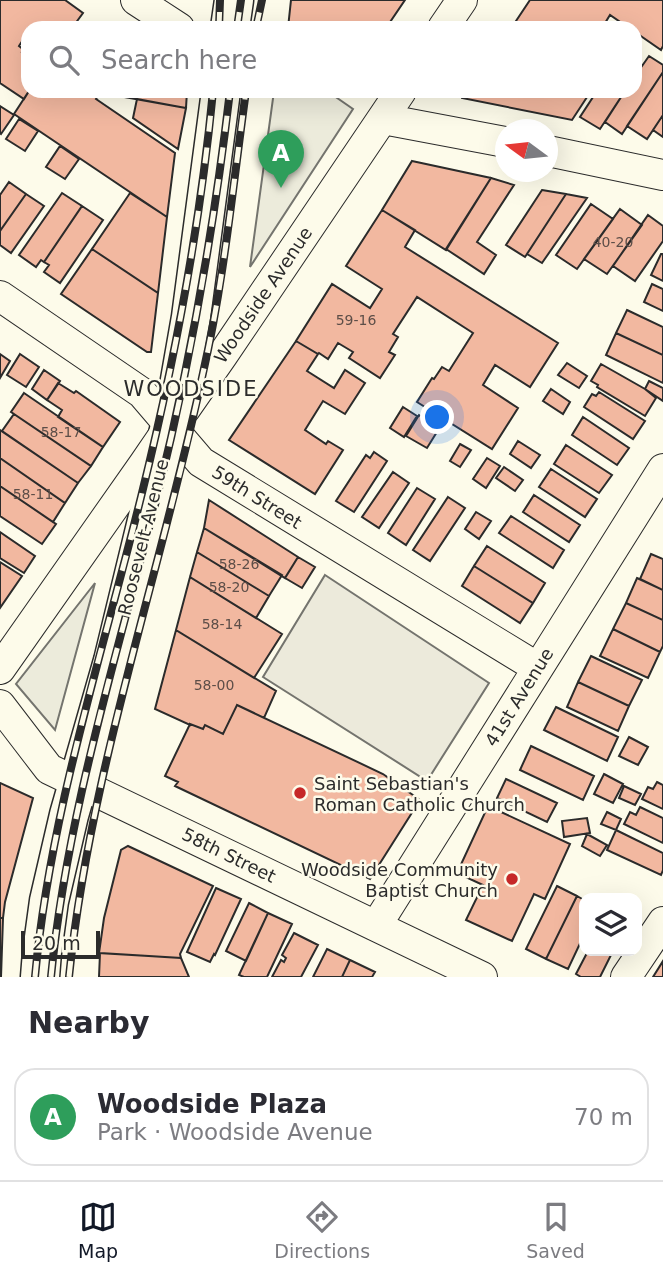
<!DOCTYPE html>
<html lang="en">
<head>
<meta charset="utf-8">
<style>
  body { margin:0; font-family:"DejaVu Sans",sans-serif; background:#f2f2f3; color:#2b2b33 }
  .controls { position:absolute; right:21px; bottom:21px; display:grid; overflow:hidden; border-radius:14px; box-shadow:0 7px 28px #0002 }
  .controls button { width:63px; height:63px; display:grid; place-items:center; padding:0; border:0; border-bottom:2px solid #e1e1e2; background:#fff; color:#2b2b33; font:35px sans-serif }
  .compass { position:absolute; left:495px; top:119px; width:63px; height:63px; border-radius:50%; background:#fff; box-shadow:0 7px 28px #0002; rotate:285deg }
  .scale { position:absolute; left:21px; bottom:18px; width:79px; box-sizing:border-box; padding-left:7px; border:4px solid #2b2b2b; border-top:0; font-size:19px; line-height:24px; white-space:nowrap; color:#2b2b2b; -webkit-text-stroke:5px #fdfbea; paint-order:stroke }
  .you { position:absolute; left:438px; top:418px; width:24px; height:24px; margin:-18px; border:5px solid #fff; border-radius:50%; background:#1a73e8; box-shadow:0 0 0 10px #1a73e833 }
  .badge { display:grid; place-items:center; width:46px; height:46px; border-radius:50%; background:#111827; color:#fff; font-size:23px; font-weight:700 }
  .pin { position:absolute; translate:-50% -58px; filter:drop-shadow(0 2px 4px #0008) }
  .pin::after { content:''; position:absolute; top:37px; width:24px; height:21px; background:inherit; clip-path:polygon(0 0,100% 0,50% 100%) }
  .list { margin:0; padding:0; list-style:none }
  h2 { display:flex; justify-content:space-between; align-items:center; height:91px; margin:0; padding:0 28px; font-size:30px }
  h2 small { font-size:23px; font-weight:400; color:#7c7c81 }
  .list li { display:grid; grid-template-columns:46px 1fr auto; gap:21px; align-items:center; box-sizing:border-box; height:98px; margin:0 14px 14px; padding:0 14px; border:2px solid #e1e1e2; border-radius:21px }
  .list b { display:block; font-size:26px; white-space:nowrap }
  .list p { margin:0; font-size:23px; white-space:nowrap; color:#7c7c81 }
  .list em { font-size:23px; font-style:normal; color:#7c7c81 }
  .icon { flex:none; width:38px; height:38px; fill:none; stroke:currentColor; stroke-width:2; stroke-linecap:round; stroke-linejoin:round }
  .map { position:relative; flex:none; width:663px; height:977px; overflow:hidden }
  .search { position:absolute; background:#fff; box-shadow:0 7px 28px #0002; left:21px; right:21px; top:21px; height:77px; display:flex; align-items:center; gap:18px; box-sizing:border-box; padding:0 24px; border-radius:21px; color:#7c7c81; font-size:26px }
  .sheet { height:203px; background:#fff }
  nav { display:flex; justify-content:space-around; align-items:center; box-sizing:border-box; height:98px; border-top:2px solid #e1e1e2; background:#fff; font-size:19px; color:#7c7c81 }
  nav a { display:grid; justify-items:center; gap:4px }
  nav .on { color:#111827 }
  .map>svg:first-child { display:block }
</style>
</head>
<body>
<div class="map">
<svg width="663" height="977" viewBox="0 0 663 977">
  <rect width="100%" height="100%" fill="#fdfbea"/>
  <path fill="#ecebdb" stroke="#74746e" stroke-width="2" d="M274,91H327L353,109L250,267Z
    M95,583L55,730L16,684Z"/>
  <path fill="#eceadb" stroke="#74746e" stroke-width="2" d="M325,575L489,683L427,781L263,677Z"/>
  <path fill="#f2b8a0" stroke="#2b2b2b" stroke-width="2" d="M0,0H65L83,13L72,28H28V32L19,46L24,50L22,52L28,56V91H29L24,99L0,83Z
    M291,0H405L386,28H288Z
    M530,0H663V46L661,50L635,32V28H629L610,15L602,28L512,27Z
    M649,56L663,65V72L622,134L605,122L625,91H635V76Z
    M663,72V115L647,139L627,126Z
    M29,91H101L96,99L175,153L167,217L14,114Z
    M115,91H187L186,108L119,96Z
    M462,91H591L572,120L462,98Z
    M597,91H625L600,129L580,117Z
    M137,99L186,108L178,149L133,118Z
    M0,106L14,115L1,134L0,133Z
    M663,115V137L653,130Z
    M19,119L38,131L25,151L6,139Z
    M60,146L79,159L65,179L46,167Z
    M412,161L491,178L446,250L382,210Z
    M491,178L514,185L477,242L496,255L484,274L446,249Z
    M9,182L26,194L0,231V195Z
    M542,190L566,194L525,257L506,245Z
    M62,193L82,206L44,262L41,260L36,267L19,255Z
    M130,193L167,217L158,293L92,249Z
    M26,194L44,206L11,253L0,245V231Z
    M566,194L587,198L542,263L527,254Z
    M591,204L613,219L577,269L556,255Z
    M82,206L103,220L60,283L44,272L49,265L44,262Z
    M620,209L642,225L607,274L584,259Z
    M382,210L415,230L405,247L558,343L530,387L495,365L483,385L518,408L492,449L417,402L432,378L434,379L442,367L449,371L473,333L417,297L393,334L398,337L389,352L395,355L380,378L349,358L353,352L338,343L328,359L319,353L318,354L296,341L332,284L370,308L382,289L346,266Z
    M648,215L663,226V241L635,281L613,266Z
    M92,249L158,293L151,352H147L61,294Z
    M661,254H663V281L651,275Z
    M652,284L663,289V311L644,302Z
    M627,310L663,327V355L616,333Z
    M616,333L663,355V383L606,355Z
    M296,341L318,354L307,371L334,388L345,370L365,383L345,414L323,401L305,430L326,444L328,441L343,450L315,494L229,440Z
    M0,354L10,361L0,378Z
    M20,354L39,367L26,387L7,375Z
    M567,363L587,376L579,388L558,375Z
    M601,364L645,389L656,398L645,416L597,387L598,385L591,381Z
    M44,370L60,381L47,400L32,389Z
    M649,381L663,388V401L645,389Z
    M58,383L74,393L76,391L120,422L103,447L58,417L62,410L47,400Z
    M551,389L570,402L563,414L543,401Z
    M599,392L645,421L633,439L584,407L592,394L596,396Z
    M24,393L103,447L91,466L11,412Z
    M403,407L417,416L404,437L390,428Z
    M14,414L91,466L78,483L2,431Z
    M419,415L440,427L427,448L406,436Z
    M583,417L629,448L617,465L572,435Z
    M0,430L78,483L65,503L0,458Z
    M518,441L540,455L531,468L510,454Z
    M460,444L471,450L460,467L450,461Z
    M566,445L612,475L599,493L554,464Z
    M374,452L387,461L354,512L336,501L366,455L370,458Z
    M0,458L65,503L53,522L0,486Z
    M487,458L500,466L486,488L473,479Z
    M504,467L523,480L515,491L496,478Z
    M551,469L597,499L585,517L539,487Z
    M393,472L409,483L379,528L362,517Z
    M0,486L56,524L42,544L0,516Z
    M417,488L435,499L406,545L388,533Z
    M534,495L580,525L569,542L523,512Z
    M448,497L465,508L430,561L413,550Z
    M209,500L298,557L285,578L204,528Z
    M476,512L491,521L479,539L465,529Z
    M511,516L564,550L553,568L499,533Z
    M204,528L282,575L269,596L197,552Z
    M0,532L35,556L24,573L0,558Z
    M487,546L545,583L533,603L474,566Z
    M197,552L269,596L256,618L190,577Z
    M651,554L663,559V590L640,579Z
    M298,557L315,567L302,588L285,578Z
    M0,562L22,576L0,608Z
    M474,566L533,603L520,623L462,586Z
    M190,577L282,634L254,678L176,630Z
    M637,578L663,590V620L626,603Z
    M626,603L663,620V646L660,652L613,629Z
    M613,629L660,652L648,678L600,656Z
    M176,630L276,691L264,718L237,705L223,734L205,725L203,729L190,724V725L155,709Z
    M591,656L642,680L629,706L578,682Z
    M578,682L629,706L618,731L567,707Z
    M237,705L383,774L420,800L370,879L175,786L178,782L165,776L190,724L203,729L205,725L223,734Z
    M556,707L618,737L607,761L544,730Z
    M629,737L648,747L638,765L619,756Z
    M531,746L594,776L583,800L520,770Z
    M604,774L623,784L613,803L594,794Z
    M506,779L557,803L547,822L497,798Z
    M657,782L663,785V809L642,799L648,787L653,789Z
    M0,783L33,798L5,902L3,918H0Z
    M624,786L641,794L635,805L619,798Z
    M488,806L570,844L545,899L534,894L512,941L466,920L483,885L457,873Z
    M640,807L663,818V843L624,824L630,812L636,815Z
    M607,812L621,819L616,830L601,824Z
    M587,818L590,833L564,837L562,821Z
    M616,830L663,853V870L661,875L607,850Z
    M587,834L607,845L600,856L582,846Z
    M128,846L213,886L180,954L181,958L99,953L104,918L121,850Z
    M557,886L577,896L546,959L526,949Z
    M216,888L241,899L215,955L214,954L210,962L187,952Z
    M577,896L584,900V935L568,969L546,959Z
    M249,903L268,913L246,961L226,951Z
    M268,913L292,924L267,977H244L239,975Z
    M0,918H3L1,977H0Z
    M294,933L318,945L301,977H272L281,960L284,962L286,958L282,955Z
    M327,949L350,960L342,977H313Z
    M588,951H613L600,977H581L576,974Z
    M100,953L181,958L189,977H99Z
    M350,960L375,972L372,977H342Z
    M663,961V977H653Z"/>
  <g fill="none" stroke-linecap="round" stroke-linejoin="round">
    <defs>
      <path id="minor" d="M136,0L179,28
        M443,28L462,0
        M383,119L505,142
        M548,151L663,175
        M0,296L142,393L201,462L538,668
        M0,669L144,464L170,426L185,409L222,356L401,91
        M0,705L49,769L482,977
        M376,926L663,469
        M626,977L663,922"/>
      <path id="major" d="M230,28L234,0
        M40,977L42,952L49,901L69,815L113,661L177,397L191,317L221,91"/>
    </defs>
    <use href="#minor" stroke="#2b2b2b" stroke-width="32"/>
    <use href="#major" stroke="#2b2b2b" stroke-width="41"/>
    <use href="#minor" stroke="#fdfbea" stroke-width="30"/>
    <use href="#major" stroke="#fdfbea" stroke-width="38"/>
    <defs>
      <path id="rail" d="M219,28L220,0
        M237,28L241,0
        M256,28L262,0
        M35,977C50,813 102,656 141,497C174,364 200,228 213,91
        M51,977C67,813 117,656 157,497C190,364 214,228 230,91
        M69,977C90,771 160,575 203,373C224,281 233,185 246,91"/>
    </defs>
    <use href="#rail" stroke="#2b2b2b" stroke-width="8"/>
    <use href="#rail" stroke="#fdfbea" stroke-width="5" stroke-dasharray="16" stroke-linecap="butt"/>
  </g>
  <g fill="#c62828" stroke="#fdfbea" stroke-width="2.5">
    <circle cx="300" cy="793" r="7"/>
    <circle cx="512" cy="879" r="7"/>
  </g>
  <g text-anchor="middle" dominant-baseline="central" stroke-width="5" stroke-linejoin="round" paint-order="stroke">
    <g font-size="14" fill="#5d4e48">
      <text x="613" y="242">40-20</text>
      <text x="356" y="320">59-16</text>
      <text x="61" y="432">58-17</text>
      <text x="33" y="494">58-11</text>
      <text x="239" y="564">58-26</text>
      <text x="229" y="587">58-20</text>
      <text x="222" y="624">58-14</text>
      <text x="214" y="685">58-00</text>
    </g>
    <g font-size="18" fill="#2b2b2b" stroke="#fdfbea">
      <text transform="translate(263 295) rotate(-56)">Woodside Avenue</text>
      <text transform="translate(257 497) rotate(32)">59th Street</text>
      <text transform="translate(143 537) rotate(-76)">Roosevelt Avenue</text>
      <text transform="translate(519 697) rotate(-58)">41st Avenue</text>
      <text transform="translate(229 855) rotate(26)">58th Street</text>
    </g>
    <g font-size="18" fill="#2b2b2b" stroke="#fdfbea" text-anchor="start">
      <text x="314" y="783">Saint Sebastian's<tspan x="314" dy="21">Roman Catholic Church</tspan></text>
      <text x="498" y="869" text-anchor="end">Woodside Community<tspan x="498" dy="21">Baptist Church</tspan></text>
    </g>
    <g font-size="21" letter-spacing="2" fill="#2b2b2b" stroke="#fdfbea">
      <text x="191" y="389">WOODSIDE</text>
    </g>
  </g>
</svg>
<div class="controls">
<button><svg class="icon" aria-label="layers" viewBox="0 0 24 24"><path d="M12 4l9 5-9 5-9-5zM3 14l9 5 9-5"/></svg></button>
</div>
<svg class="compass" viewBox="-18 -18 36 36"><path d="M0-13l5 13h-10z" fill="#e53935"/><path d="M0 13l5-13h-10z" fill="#7c7c81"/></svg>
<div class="scale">20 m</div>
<div class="you"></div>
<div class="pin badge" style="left:281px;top:188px;background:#2e9e5b">A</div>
<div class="search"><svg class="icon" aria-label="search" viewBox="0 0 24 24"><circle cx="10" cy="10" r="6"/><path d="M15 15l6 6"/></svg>Search here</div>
</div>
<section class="sheet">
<h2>Nearby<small></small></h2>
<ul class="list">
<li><span class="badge" style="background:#2e9e5b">A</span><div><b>Woodside Plaza</b><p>Park · Woodside Avenue</p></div><em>70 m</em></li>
</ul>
</section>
<nav>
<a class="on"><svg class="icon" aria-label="map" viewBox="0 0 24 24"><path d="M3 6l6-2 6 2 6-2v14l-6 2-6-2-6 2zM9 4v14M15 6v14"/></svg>Map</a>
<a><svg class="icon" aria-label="directions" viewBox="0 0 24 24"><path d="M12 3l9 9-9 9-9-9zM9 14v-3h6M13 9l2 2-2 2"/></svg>Directions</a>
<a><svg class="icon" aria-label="saved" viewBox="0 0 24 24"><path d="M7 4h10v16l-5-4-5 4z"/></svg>Saved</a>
</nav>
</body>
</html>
